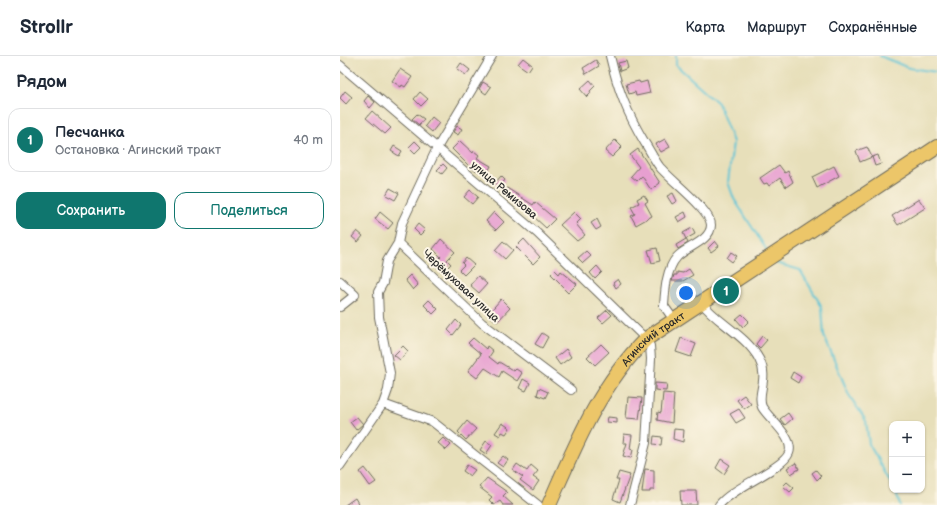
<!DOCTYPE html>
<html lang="ru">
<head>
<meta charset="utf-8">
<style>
  body { margin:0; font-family:"Balsamiq Sans",sans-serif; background:#f2f2f3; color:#1f2937 }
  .controls { position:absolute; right:12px; bottom:12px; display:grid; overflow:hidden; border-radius:8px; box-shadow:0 1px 3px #0004 }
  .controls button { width:36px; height:36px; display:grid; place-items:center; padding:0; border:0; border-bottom:1px solid #e0e1e3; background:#fff; color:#1f2937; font:20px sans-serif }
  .you { position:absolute; left:346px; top:237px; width:14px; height:14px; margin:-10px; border:3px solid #fff; border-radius:50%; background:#1a73e8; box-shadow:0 0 0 6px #1a73e833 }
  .badge { display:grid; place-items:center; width:26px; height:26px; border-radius:50%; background:#0f766e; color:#fff; font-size:13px; font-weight:700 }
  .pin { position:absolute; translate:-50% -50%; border:2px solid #fff; box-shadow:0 1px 4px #0006 }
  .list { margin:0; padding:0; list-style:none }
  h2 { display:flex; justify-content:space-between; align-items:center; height:52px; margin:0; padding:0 16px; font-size:17px }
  h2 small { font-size:13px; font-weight:400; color:#747a83 }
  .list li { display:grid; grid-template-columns:26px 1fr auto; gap:12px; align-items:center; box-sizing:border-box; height:64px; margin:0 8px 8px; padding:0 8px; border:1px solid #e0e1e3; border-radius:12px }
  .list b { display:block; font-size:15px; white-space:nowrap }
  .list p { margin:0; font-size:13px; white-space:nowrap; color:#747a83 }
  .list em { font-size:13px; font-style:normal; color:#747a83 }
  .actions { display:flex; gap:8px; padding:12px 16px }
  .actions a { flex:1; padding:9px 0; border:1px solid #0f766e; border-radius:12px; text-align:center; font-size:14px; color:#0f766e }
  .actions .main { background:#0f766e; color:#fff }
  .map { position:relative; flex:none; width:597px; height:449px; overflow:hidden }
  header { display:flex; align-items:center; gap:24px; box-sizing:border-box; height:56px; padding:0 20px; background:#fff; border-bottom:1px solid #e0e1e3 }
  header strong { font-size:19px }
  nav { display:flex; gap:22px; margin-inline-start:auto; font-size:14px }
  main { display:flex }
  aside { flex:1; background:#fff }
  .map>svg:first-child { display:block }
</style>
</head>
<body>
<header>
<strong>Strollr</strong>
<nav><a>Карта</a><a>Маршрут</a><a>Сохранённые</a></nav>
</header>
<main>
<aside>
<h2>Рядом<small></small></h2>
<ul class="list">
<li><span class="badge">1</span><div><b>Песчанка</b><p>Остановка · Агинский тракт</p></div><em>40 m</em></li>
</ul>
<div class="actions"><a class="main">Сохранить</a><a>Поделиться</a></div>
</aside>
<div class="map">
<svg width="597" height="449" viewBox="0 0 597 449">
  <rect width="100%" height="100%" fill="#fcf5e5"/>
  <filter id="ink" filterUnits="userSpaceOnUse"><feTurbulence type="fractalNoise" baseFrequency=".025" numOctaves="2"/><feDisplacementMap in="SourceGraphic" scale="8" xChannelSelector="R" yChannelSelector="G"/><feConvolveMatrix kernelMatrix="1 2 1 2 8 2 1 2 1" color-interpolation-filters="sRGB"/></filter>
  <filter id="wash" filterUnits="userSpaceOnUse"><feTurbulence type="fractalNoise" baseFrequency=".012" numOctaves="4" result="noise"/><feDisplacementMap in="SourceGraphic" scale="16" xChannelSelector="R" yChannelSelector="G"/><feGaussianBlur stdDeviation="0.9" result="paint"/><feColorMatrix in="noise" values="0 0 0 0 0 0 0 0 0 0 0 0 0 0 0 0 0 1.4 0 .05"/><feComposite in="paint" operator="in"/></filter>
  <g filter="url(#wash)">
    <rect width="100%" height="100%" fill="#e7dfba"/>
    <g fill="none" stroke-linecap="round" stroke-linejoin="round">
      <path stroke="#5bc4d6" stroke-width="2" d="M336,0V9L378,47L393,86L388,126L394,143L428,196
        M540,0L569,12L597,16
        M434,204L436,207L460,214L482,251L484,280L509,339L526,365L529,388L552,429
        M555,434L560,449"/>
    </g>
    <g id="blocks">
      <path fill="#e79fd0" d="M183,2L192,9L188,15L178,8Z
        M256,4L259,10L246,18L243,12Z
        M286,5L288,12L280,15L278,7Z
        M121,7L130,14L126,19L117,13Z
        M60,13L72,21L65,31L62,29L61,31L52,25Z
        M250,24L255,30L250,35L251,37L247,41L240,33Z
        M299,25L300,27L307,25L310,37L296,40L295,36L289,38L286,28Z
        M143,26L151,31L146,38L139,33Z
        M5,35L12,41L6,48L0,42Z
        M80,36L88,43L81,50L74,43Z
        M28,40L35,46L30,52L24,45Z
        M32,55L51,72L45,78L26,62Z
        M77,58L84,63L79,69L72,63Z
        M92,61L99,67L92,76L85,70Z
        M117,70L122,73L118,79L113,76Z
        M325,83L330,91L321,96L316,88Z
        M275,84L282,91L272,101L265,95Z
        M75,85L81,91L75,97L69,91Z
        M120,85L133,97L134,95L139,99L137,102L151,110L146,119L131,112L112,93Z
        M54,90L62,95L59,100L51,95Z
        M527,91L532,101L520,106L516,95Z
        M298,93L320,127L311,134L302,120L297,125L291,120L299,111L290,99Z
        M538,99L541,108L535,110L532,101Z
        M103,108L107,112L102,118L97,114Z
        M439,109L445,117L448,115L453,126L446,131L440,122L429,130L427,127L424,128L420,122Z
        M494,110L499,120L477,132L472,121Z
        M161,120L165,124L160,131L155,127Z
        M50,132L59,137L55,144L46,139Z
        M167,132L193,149L195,146L215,163L206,172L181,149L180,151L162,138Z
        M130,134L138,141L132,148L124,141Z
        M333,137L337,145L332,148L327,140Z
        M304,139L308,145L305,147L312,160L296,169L291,160L295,158L291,151L299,147L297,143Z
        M579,143L585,152L558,169L552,160Z
        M40,156L53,167L48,173L35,163Z
        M154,156L164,166L156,174L146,165Z
        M234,156L241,163L236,168L245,179L237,185L220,169Z
        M345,156L347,161L339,166L336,161Z
        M257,163L261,171L256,174L251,167Z
        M78,168L85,174L80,179L74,173Z
        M352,172L355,178L346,183L343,177Z
        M17,175L23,180L18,186L12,181Z
        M101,183L115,196L107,204L111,208L103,216L94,208L101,201L93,193Z
        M184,183L200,201L193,208L176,191Z
        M346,183L348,187L338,193L336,189Z
        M163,185L173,194L165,203L155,194Z
        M375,185L379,190L371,196L368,192Z
        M317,192L320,205L312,207L308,194Z
        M246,195L251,200L243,207L238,202Z
        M391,196L397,200L392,206L387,202Z
        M126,202L134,209L124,219L119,214L124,209L122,207Z
        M257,210L262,216L255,223L250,217Z
        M349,213L353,219L343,225H332L334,219H337V216L343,217Z
        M215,214L219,218L221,215L237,228L228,237L223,232L224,231L211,218Z
        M70,219L78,229L73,234L65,224Z
        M138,220L147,228L139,237L130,229Z
        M278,223L281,228L276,232L273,227Z
        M161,243L170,252L157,266L148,258Z
        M89,244L98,253L93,258L84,249Z
        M267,254L272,259L263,267L258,262Z
        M402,258L409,265L403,271L396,263Z
        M116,264L121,269L113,279L108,274Z
        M202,277L208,281L202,292L195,288Z
        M422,280L427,284L420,292L416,288Z
        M133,282L146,293L147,290L153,295L149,301L158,308L159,306L174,315L176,313L182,317L177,325L162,315L159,321L145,312L137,322L128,315L141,298L128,287Z
        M341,282L356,288L351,301L336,296Z
        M261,288L269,296L255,309L247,301Z
        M63,290L68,295L60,304L54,299Z
        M226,293L231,301L220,309L215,302Z
        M453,316L461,321L458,327L450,322Z
        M183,323L190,327L186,335L179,332Z
        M315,327L327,328L326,335L315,334Z
        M199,332L208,336L205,342L197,339Z
        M323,337L334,338L332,367L317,364L318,356L321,357Z
        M404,339L411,348L404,353L397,344Z
        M288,341L302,342L299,363L286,362Z
        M399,353L405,362L396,367L390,358Z
        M448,357L452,363L445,369L440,363Z
        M17,361L23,368L16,374L10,366Z
        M268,361L277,362V367L267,366Z
        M127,365L136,373L126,384L118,376Z
        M162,367L170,372L166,378L162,376L160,380L155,377Z
        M334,373L344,374L343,386L333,383Z
        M284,378L292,379L290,393L293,394L291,402L283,400L287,387H283Z
        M314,380L322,381L321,389L313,388Z
        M103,382L111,389L106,394L98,387Z
        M146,385L152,389L146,398L140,394Z
        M163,400L168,404L163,411L157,407Z
        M381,403L390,409L384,418L376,412Z
        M456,407L459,413L451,418L447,412Z
        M177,408L187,415L191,409L198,415L193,421L199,425L193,434L180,424L183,421L173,414Z
        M127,409L135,414L130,420L123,415Z
        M25,412L36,426L30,430L20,416Z
        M305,413L314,414V434H310V436H302Z
        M476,414L481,420L477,424L472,417Z
        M279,416L290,419L280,446L273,443L279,424H276Z
        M147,422L167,436L163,440L173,449H163L160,445L154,449L149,444L152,441L139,431Z
        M447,426L454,432L450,436L443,430Z
        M340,435H356L357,449H341Z
        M15,442L19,449H5Z"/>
    </g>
  </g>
  <g filter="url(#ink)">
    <use href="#blocks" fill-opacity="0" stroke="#6d6a5d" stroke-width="1"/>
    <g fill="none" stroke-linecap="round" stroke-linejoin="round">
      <defs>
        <path id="minor" d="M270,0C278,34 287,57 305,87C310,95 314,103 319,110C329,123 371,154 371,169C371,185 346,191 337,201C326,213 325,235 324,250L334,264
          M0,9L197,177L306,283L310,290L311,303L306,387L290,449
          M58,187L62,167L97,92L152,0
          M0,225L15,239L0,251
          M361,246C377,267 406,279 419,303C430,323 416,337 422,351C428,362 455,382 449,397C443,413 393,431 379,449
          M43,348L93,366L198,449
          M0,410L43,348L48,334L50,317L39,261L38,236L43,227L47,205L58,187L142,267L231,334"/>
        <g id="trunk">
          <path id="s1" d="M209,449C235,390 259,330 306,283L597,91"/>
        </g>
      </defs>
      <use href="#minor" stroke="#6d6a5d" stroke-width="10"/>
      <use href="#trunk" stroke="#6d6a5d" stroke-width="16"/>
      <use href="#minor" stroke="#fff" stroke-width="8"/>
      <use href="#trunk" stroke="#ecc669" stroke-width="14"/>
    </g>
  </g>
  <g text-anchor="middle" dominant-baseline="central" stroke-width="4" stroke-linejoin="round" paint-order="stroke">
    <g font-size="11" fill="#2b2b2b" stroke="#fcf5e5">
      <text transform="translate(164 134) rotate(40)">улица Ремизова</text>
      <text transform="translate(121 230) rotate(43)">Черёмуховая улица</text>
      <text stroke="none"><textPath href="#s1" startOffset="199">Агинский тракт</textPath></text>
    </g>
  </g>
</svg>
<div class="controls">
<button>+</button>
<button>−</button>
</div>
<div class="you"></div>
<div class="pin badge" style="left:386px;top:235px">1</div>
</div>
</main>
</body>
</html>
